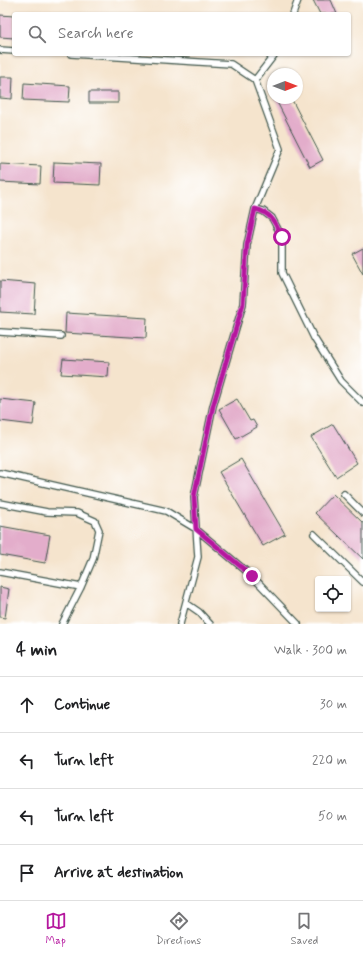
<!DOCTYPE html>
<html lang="en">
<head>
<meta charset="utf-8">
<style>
  body { margin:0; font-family:Mynerve,sans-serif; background:#f2f2f2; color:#202124 }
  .controls { position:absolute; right:12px; bottom:12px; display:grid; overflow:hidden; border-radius:4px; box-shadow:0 1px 3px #0004 }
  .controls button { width:36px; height:36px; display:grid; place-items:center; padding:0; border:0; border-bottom:1px solid #e0e0e0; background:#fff; color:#202124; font:20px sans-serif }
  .compass { position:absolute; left:267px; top:68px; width:36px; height:36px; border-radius:50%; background:#fff; box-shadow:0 1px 3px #0004; rotate:90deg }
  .stop { position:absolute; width:12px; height:12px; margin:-9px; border:3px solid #b5179e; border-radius:50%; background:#fff }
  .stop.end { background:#b5179e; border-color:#fff; box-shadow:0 1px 4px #0008 }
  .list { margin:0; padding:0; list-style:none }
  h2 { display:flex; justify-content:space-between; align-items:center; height:52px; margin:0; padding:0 16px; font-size:17px }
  h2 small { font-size:13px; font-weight:400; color:#757577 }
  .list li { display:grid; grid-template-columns:26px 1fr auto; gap:12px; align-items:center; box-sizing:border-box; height:56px; padding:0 16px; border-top:1px solid #e0e0e0 }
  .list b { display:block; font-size:15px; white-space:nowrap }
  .list em { font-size:13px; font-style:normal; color:#757577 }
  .icon { flex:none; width:22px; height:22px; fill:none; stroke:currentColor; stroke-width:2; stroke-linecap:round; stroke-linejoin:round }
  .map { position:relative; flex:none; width:363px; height:624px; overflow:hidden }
  .search { position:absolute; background:#fff; box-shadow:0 1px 3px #0004; left:12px; right:12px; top:12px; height:44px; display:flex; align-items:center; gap:10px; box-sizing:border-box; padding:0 14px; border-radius:4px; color:#757577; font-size:15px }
  .sheet { height:276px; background:#fff }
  nav { display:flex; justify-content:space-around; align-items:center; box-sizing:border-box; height:56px; border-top:1px solid #e0e0e0; background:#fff; font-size:11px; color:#757577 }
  nav a { display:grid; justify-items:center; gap:2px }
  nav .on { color:#b5179e }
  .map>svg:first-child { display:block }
</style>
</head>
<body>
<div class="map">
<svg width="363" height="624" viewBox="0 0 363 624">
  <rect width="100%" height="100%" fill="#fff"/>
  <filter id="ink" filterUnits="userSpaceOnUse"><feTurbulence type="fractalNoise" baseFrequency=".025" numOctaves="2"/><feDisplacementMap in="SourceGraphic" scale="8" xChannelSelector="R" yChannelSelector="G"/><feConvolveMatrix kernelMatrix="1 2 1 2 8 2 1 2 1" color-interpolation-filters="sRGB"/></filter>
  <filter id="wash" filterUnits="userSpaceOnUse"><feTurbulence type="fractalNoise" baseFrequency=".012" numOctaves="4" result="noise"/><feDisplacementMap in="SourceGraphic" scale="16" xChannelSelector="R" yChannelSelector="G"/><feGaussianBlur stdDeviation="0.9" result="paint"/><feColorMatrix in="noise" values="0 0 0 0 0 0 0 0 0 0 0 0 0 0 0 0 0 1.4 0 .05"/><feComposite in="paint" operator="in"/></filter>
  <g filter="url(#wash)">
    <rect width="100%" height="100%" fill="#f5e4cd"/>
    <g id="blocks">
      <path fill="#e3adcb" d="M313,0H331L337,14H320Z
        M0,15L14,16V38L0,37Z
        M0,77H13L12,99L0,98Z
        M24,83L70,86L69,102L23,100Z
        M89,92H118V103H89Z
        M275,98H291L323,160L310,167Z
        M54,162L101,164L100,185L53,183Z
        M0,164L41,166L40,184L0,182Z
        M363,248V274L352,254Z
        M0,281L36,284L34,314L0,312Z
        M66,313L147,318L146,338L65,333Z
        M63,359L109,362L108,377L61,374Z
        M0,399L36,403L33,425L0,421Z
        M237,399L250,421L253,420L257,427L236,439L219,409Z
        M333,424L357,463L336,477L311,437Z
        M241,459L285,534L263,546L219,472Z
        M333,494L363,523V559L315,513Z
        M0,526L50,535L45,563L0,555Z
        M0,587L9,589L5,618L0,617Z"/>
    </g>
  </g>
  <g filter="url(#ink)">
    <use href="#blocks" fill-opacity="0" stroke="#3f564b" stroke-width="1"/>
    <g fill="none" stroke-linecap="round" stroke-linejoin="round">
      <defs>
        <path id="lane" d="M293,14L298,0
          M0,50L14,51
          M71,54L231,64L255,80
          M255,209L263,211L272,218L282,237V273L314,338L341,381L363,403
          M0,332L61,336
          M0,473L166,511L196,529L252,576L298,624
          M344,494L363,513
          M0,503L47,512L77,513L95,521L99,530L93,559L81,587L62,624
          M314,534L363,582
          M0,572L81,587
          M186,603L199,612L210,624
          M180,624L198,557L194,497L213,406L243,304L247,245L255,209L280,149L255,80L275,54"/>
      </defs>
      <use href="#lane" stroke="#3f564b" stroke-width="8"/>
      <use href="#lane" stroke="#fff" stroke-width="5.5"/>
    </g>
  </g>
  <g fill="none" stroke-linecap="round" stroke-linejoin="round" filter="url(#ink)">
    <path stroke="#b5179e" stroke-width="5" d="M252,576L196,529L194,497L213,406L243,304L247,245L255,209C272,213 275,223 282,237"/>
  </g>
</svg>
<div class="controls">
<button><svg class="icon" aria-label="locate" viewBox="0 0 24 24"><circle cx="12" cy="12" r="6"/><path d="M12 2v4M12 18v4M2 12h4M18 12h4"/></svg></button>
</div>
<svg class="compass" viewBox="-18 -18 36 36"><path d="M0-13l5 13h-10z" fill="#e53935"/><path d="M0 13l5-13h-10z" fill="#757577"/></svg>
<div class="stop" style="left:282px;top:237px"></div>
<div class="stop end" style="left:252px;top:576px"></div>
<div class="search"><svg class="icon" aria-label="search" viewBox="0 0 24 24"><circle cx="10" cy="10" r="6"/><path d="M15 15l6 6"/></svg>Search here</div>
</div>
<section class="sheet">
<h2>4 min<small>Walk · 300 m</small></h2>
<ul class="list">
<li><svg class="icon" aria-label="ahead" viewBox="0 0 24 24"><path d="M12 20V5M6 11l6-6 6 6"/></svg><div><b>Continue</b></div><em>30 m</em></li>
<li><svg class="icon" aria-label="left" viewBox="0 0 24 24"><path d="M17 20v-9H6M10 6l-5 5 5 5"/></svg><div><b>Turn left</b></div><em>220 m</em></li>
<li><svg class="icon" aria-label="left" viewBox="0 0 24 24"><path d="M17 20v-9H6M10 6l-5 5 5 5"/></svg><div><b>Turn left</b></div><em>50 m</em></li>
<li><svg class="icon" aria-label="arrive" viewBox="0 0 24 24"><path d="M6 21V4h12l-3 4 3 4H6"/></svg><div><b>Arrive at destination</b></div></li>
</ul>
</section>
<nav>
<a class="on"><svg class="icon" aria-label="map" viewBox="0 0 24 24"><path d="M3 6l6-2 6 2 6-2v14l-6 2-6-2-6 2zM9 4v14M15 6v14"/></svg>Map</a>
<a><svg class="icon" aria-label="directions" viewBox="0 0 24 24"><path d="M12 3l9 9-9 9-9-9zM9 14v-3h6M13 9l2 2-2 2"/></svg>Directions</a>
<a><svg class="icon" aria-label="saved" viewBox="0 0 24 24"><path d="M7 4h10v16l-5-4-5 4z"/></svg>Saved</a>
</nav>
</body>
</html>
